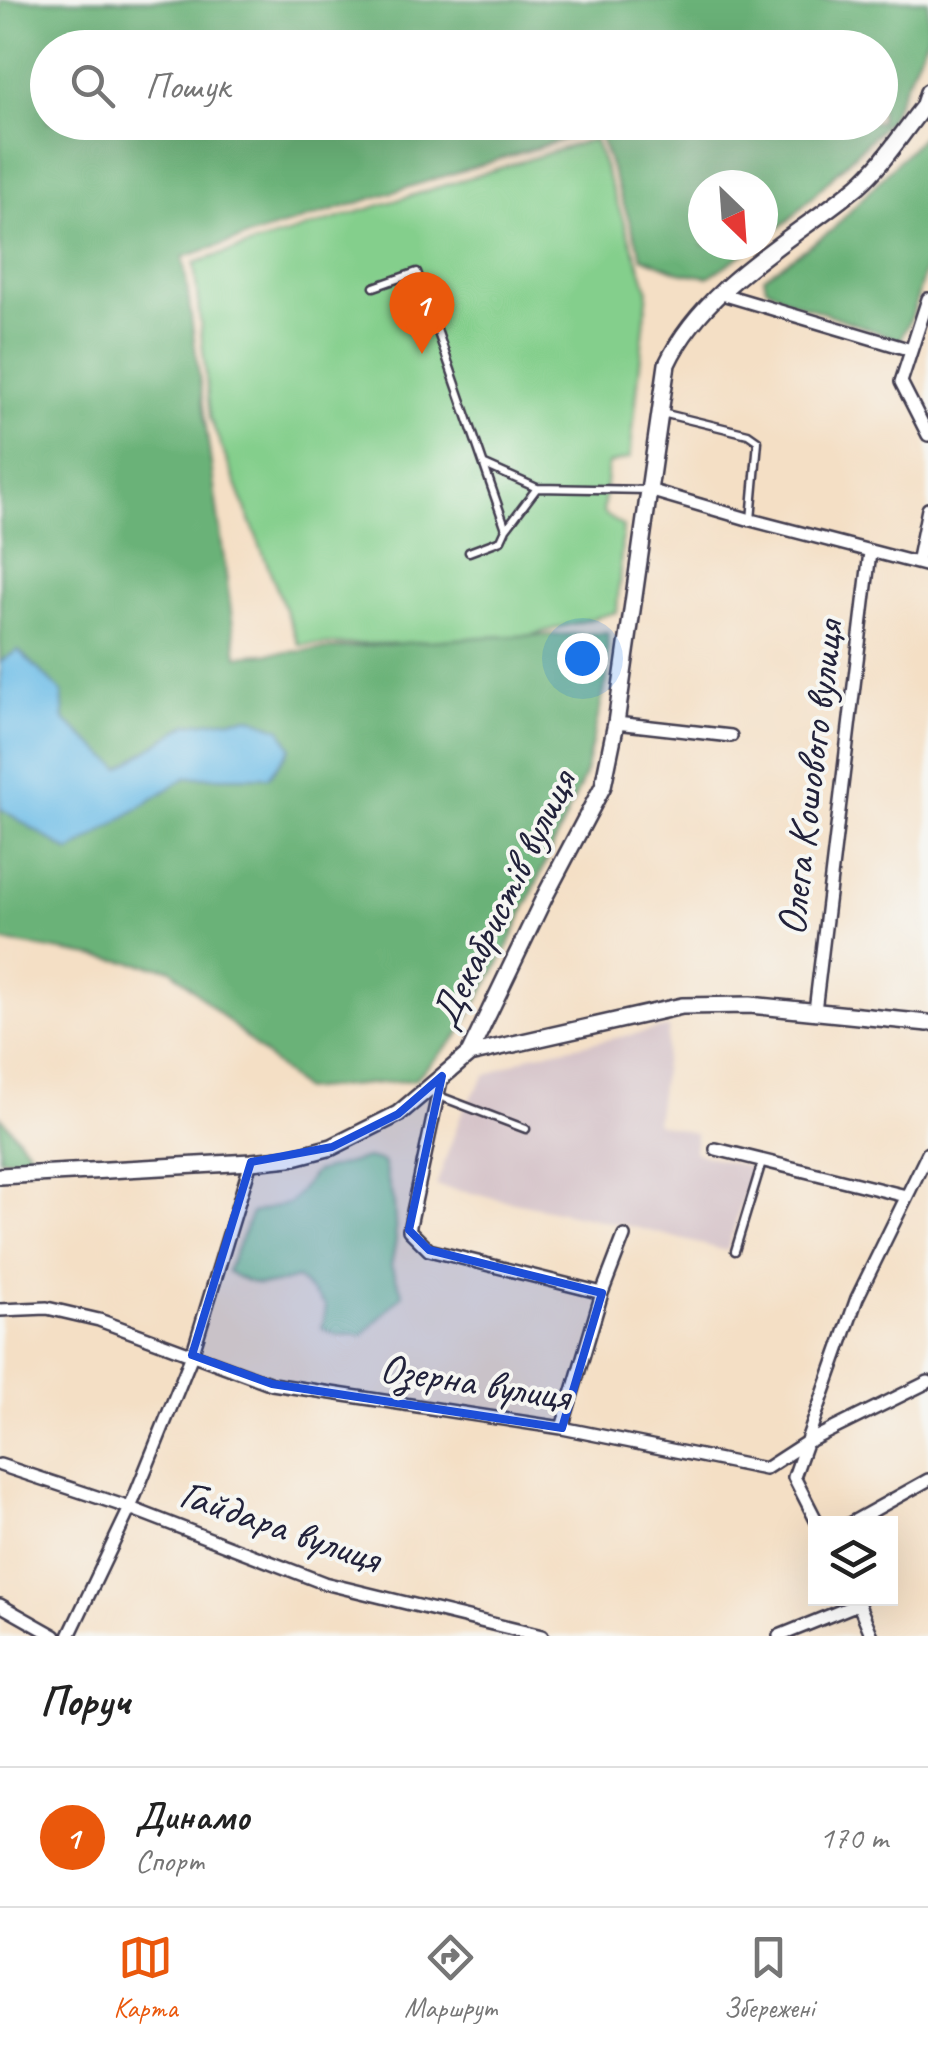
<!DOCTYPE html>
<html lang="uk">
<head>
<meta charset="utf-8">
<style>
  body { margin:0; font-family:Caveat,sans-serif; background:#f6f6f6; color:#222 }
  .controls { position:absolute; right:30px; bottom:30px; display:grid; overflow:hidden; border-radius:0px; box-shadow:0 10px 40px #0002 }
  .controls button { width:90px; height:90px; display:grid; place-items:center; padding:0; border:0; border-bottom:2px solid #e0e0e0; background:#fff; color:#222; font:50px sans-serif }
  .compass { position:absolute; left:688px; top:170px; width:90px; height:90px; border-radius:50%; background:#fff; box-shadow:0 10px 40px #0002; rotate:155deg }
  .you { position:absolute; left:582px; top:658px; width:35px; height:35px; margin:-25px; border:8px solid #fff; border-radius:50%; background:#1a73e8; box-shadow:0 0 0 15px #1a73e833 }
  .badge { display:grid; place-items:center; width:65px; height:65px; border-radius:50%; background:#ea580c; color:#fff; font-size:32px; font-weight:700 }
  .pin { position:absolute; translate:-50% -82px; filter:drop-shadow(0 2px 5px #0008) }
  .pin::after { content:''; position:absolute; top:52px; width:35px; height:30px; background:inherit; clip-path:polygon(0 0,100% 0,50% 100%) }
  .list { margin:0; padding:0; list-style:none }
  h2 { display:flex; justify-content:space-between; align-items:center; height:130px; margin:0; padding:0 40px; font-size:42px }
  h2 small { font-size:32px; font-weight:400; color:#767676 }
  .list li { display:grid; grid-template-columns:65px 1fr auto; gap:30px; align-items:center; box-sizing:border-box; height:140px; padding:0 40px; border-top:2px solid #e0e0e0 }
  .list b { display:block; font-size:38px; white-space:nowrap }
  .list p { margin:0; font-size:32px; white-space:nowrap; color:#767676 }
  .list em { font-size:32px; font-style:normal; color:#767676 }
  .icon { flex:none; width:55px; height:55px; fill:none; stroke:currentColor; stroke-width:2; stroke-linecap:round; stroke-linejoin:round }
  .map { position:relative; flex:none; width:928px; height:1636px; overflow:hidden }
  .search { position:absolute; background:#fff; box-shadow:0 10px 40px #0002; left:30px; right:30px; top:30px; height:110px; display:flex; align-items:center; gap:25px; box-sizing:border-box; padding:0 35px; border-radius:55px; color:#767676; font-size:38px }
  .sheet { height:270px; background:#fff }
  nav { display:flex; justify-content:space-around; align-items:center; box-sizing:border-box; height:140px; border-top:2px solid #e0e0e0; background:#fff; font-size:28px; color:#767676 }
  nav a { display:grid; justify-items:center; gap:5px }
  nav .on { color:#ea580c }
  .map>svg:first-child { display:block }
</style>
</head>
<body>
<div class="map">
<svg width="928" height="1636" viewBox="0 0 928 1636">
  <rect width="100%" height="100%" fill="#f6f6f2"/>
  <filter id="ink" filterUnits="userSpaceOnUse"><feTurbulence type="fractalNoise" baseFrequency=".01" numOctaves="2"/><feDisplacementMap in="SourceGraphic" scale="20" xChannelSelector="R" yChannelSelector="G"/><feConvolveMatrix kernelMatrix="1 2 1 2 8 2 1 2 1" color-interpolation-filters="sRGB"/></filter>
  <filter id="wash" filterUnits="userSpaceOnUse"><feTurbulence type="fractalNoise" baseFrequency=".0048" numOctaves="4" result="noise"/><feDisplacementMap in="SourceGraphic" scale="40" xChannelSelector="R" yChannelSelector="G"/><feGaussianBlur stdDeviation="2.25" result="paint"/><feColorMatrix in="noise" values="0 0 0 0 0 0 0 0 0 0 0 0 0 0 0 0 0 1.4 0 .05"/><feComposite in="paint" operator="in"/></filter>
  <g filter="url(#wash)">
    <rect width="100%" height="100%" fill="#f4dfc5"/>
    <path fill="#d2bec4" d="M669,1027L656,1123L696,1134L694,1152L752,1168L727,1251L638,1228L436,1186L462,1112L485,1076L532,1055Z"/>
    <path fill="#84cf8c" stroke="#537864" stroke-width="2.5" d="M594,139L648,289L630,458L608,464L603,513L623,527L617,612L505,642L299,645L210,418L194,263Z
      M367,1158L383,1162L394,1204L396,1240L391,1266L403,1294L363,1335L335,1334L322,1328L326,1306L297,1278C265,1287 256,1289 227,1271L252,1213L290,1203L315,1172Z"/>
    <path fill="#6bb278" stroke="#466a5a" stroke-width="2.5" fill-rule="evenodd" d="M0,0H928V36L888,121L791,218L763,240V185H703V245H757L708,277L679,272L642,257L597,129L183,257L237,656L482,637L608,633L607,679L584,777L506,951L458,1036L414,1080L303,1090L171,969L0,941ZM48,48H880V122H48Z
      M928,130V259L912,316L900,340L790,301L766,287L764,277L831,231Z
      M0,1116L34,1157L0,1159Z"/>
    <path fill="#6bbce7" stroke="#466f91" stroke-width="2.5" d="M18,650L62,692L64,720L120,768L188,724L250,717L281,729L291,748L269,777H187L70,852L0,808V662Z"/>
  </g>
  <g filter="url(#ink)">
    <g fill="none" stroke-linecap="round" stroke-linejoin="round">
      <defs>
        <path id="service" d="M374,287L417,272L506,529
          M662,413L748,434L758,441L751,520
          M537,488L649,490
          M469,552L501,540L506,529L537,488L485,465
          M439,1096L526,1129
          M735,1251L762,1162"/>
        <path id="minor" d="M722,294L911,350
          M928,299L901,382L928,435
          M649,490L751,520L928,566
          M917,563L928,509
          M616,723L731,736
          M815,1011L870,552
          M442,1076L409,1230L429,1250L602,1293L562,1428
          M716,1149L906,1196
          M602,1293L624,1236
          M0,1310L47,1308L99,1320L272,1384L562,1428L765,1469L805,1443L928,1382
          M0,1465L130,1508L324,1583L542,1636
          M818,1524L794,1477L857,1298L928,1153
          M849,1524L928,1480
          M856,1598L872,1636
          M0,1605L55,1636
          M69,1636L130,1508L192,1355L251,1162
          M779,1636L858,1604"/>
        <path id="tertiary" d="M469,1054L682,1006L750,1005L928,1023
          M0,1176L251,1162L290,1158L332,1147L398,1114L469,1054L545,896L603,786L616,723L667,364C704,285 794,239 859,185C883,164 903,132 923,107L928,92"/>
      </defs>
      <use href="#service" stroke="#423e50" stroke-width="11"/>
      <use href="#minor" stroke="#423e50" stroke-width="16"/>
      <use href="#tertiary" stroke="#423e50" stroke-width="20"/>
      <use href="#service" stroke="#fff" stroke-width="6"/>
      <use href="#minor" stroke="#fff" stroke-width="11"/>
      <use href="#tertiary" stroke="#fff" stroke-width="15"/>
    </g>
  </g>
  <path fill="#1d4ed8" fill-opacity="0.2" stroke="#1d4ed8" stroke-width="8" stroke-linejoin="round" d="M442,1076L409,1230L429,1250L602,1293L562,1428L272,1384L192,1355L251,1162L332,1147L398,1114Z"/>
  <g text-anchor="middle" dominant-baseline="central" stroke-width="8" stroke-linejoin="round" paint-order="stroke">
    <g font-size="42" fill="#22223b" stroke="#f6f6f2">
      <text transform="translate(810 778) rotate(-83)">Олега Кошового вулиця</text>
      <text transform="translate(503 899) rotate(-64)">Декабристів вулиця</text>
      <text transform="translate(475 1382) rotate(9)">Озерна вулиця</text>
      <text transform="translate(280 1526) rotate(19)">Гайдара вулиця</text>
    </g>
  </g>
</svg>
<div class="controls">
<button><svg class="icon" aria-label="layers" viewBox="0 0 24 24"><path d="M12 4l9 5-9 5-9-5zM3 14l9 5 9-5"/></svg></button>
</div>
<svg class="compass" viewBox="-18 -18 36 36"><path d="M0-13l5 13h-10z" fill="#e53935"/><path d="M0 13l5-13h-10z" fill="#767676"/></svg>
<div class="you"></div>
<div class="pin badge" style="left:422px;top:354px">1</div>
<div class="search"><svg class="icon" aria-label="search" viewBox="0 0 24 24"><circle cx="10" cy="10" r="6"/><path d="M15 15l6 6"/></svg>Пошук</div>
</div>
<section class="sheet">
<h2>Поруч<small></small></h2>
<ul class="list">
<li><span class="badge">1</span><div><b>Динамо</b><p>Спорт</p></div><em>170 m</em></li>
</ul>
</section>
<nav>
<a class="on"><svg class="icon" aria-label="map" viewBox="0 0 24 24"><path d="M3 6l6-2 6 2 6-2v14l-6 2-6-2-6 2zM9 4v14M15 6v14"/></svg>Карта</a>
<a><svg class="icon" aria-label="directions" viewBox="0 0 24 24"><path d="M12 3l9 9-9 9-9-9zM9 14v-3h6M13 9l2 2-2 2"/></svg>Маршрут</a>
<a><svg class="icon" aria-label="saved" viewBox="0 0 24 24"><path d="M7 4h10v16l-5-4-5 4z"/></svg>Збережені</a>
</nav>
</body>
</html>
